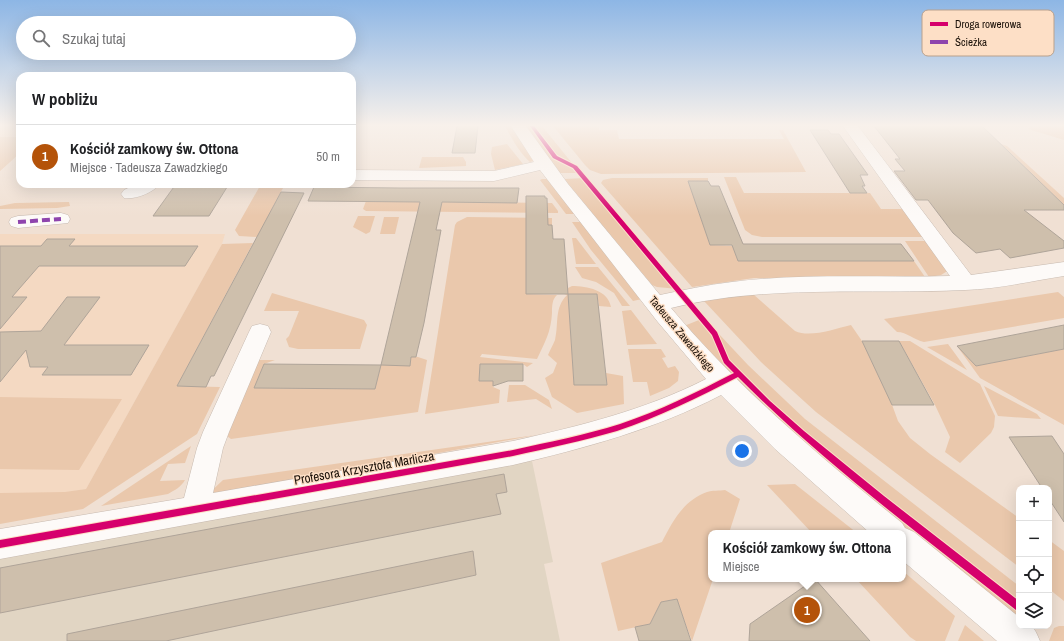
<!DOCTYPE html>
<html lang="pl">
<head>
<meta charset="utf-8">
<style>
  body { margin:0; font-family:"Archivo Narrow",sans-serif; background:#f6f6f6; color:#202124 }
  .controls { position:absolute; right:12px; bottom:12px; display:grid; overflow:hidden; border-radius:8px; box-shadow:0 4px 16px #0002 }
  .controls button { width:36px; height:36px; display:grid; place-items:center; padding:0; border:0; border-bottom:1px solid #e0e0e0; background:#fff; color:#202124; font:20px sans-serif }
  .you { position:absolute; left:742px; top:451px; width:14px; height:14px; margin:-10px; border:3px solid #fff; border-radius:50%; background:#1a73e8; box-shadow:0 0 0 6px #1a73e833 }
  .badge { display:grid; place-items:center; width:26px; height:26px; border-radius:50%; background:#b45309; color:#fff; font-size:13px; font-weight:700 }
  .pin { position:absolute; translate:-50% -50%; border:2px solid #fff; box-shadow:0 1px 4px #0006 }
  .popup { position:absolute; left:708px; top:530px; width:198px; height:52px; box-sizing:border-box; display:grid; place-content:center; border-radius:8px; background:#fff; filter:drop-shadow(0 1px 3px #0005); font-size:13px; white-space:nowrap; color:#757577 }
  .popup b { font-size:15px; color:#202124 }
  .popup::after { content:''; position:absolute; left:50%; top:100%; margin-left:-8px; border:8px solid transparent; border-top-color:#fff }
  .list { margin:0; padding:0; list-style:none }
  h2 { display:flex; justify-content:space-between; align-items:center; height:52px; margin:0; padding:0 16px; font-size:17px }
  h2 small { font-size:13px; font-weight:400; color:#757577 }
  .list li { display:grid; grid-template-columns:26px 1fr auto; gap:12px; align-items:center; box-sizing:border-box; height:64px; padding:0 16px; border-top:1px solid #e0e0e0 }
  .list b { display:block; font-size:15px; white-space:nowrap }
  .list p { margin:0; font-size:13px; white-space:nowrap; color:#757577 }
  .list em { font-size:13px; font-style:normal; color:#757577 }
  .icon { flex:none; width:22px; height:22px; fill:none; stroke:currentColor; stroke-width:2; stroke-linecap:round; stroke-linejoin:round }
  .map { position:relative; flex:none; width:1064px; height:641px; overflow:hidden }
  .search { position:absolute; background:#fff; box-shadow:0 4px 16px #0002; left:16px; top:16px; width:340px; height:44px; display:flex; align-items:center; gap:10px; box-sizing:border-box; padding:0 14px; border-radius:22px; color:#757577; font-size:15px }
  .panel { position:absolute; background:#fff; box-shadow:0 4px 16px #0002; left:16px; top:72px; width:340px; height:116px; border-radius:12px }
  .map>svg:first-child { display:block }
</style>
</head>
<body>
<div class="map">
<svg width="1064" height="641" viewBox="0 0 1064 641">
  <rect width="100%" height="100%" fill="#f0e0d3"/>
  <path fill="#f4d9c2" d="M0,126H20V153L0,171Z
    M0,234H225L222,244L86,489L0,504Z"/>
  <path fill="#e1d5c3" d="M532,461L553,562L544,564L560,641H0V555Z"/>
  <path fill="#eac8ac" d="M505,126H512L533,158V161L530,162C519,152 512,139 505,126Z
    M524,126H542L580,173H558Z
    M553,126H599V130H617L619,139H784L779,130H783L806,172L601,174L590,170L585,165Z
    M1031,126H1064V140L1028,129Z
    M0,137H20V153L0,171Z
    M507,144L523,164L495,170L491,154L492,147Z
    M1001,144L1007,146L1064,198V205Z
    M422,157H463L466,162V166L419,168Z
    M724,177H736L744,193H870L881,209H905L926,237H762L752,235L745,230Z
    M584,178L678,289L657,287L652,285L564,179Z
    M612,178H708V181H688L710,245L733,246L738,261H914L925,277L754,278L692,287L601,183L603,180Z
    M542,179H549L576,214H566L540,180Z
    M261,184H315L313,188H283L257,237L239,236L235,230Z
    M366,201L552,203L558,211V213L366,211L363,209Z
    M69,202L70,206L57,208L0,209V206L15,203Z
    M358,216H375L370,232L366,234L353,227Z
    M384,217H399L395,234H380Z
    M467,217L552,218V225H526V294L557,295C552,299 552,307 552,313C551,332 545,342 537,359L482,354L480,357L533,363L527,367L523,364H480L479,381H493V387L500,390L499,403L425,414L455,225L457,222Z
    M572,222H582L642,299L633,301L591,250Z
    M572,238H576L596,264H576Z
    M905,241H930L949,270L941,275L929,277Z
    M253,243L177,386L220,387L197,434L83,509L0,524V493L65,492L86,489L222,244Z
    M575,267H598L630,306H622L614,293L596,282L582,278Z
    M572,286C587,286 608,290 611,307L599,306L597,294H568L574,384L607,385L606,373L623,376L624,404L577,413L552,397L545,378L553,373L557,363L548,355C550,350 553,345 555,340C559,323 554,308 567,295L564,294L568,288Z
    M1058,292L1064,297V318L924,342C914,340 907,332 897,332L884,319Z
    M272,293L364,320L367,325L360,349H298L289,347L286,339L289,336L299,311H264Z
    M753,294L795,331C810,338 834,329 851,325L862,341L887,391L898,421L910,438L930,454L1019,518V567L816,412L761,362L704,301Z
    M631,310L657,344L627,345L622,311Z
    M704,318L748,365L805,419L1019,586V622L880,510L759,406L684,326Z
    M899,341H910L980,384L995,416L994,427L991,433L960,463L945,452L950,437L935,405Z
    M948,344L967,370L927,347Z
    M957,346L976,366L1064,349V425L980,378Z
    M628,349H661L666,357L662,358L668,368L675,366L679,372L678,381L669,388L650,396L647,382H633Z
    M411,357H418L427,360L418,412L231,439L227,436L252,360H275L264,364L255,388L375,389L381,365H409Z
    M509,385H525L549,400L552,409L536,399L507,402Z
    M984,386L1037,414L1041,419L998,416Z
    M0,397L122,399L79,470L0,469Z
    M536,435L206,496L223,480Z
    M191,446L185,463L168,464L160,481L185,480C181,487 175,490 168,494L101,506Z
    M795,484L857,533H812L767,485Z
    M725,490L740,499L729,533H711V579H713L692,641L676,599L661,602L650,624L618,631L601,563L662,542C672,522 684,500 707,492C712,490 720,491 725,490Z
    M1049,540L1064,551V601L1049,589Z
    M903,571L955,616L945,641H916L910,637L856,579H903Z
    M965,625L984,641H958Z
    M1059,626H1064V641H1049L1054,628Z"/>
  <path fill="#cebfac" stroke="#afa499" d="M457,126H478L475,153H452Z
    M874,126H982L1064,205V210H1024L1064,241V248L1010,258L1000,249L976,253L953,233L928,200H916L894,171H905L895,159H900Z
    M810,130H828L831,134H839L868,175H860L865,186H862L867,193H850Z
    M688,181H708L711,186H719L743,244H901L914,261H738L732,245H710Z
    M176,184H229L209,216H153Z
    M314,187L400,188H519L517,203L442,202L436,230H441L424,323L416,357H411L410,366L381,365L420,202L308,201Z
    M281,192L304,193L214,376H211L206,387L177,386Z
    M526,196H545V198H547L548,225H552L553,239H564L568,294H526Z
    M47,239H75L69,246H198L185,266H39L12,297H27L0,329V246H41Z
    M568,294H597L607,385H574Z
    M67,297H100L64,345H149L131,375H42L48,367H30L26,350L0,382V332L41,331Z
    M1064,325V349L976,366L957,346Z
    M862,341H899L934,405H892Z
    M264,364L381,365L375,389L254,388Z
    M480,364H523V381H508L493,386V381H479Z
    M1052,436L1064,454V522L1049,499V488H1042L1009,437Z
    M504,474L507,492L496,494L501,514L0,613V568Z
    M473,551L476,575L439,583L166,641H67V634Z
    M815,579L870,641H749L750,624Z
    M677,599L691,641H639L635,627L650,624L661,602Z"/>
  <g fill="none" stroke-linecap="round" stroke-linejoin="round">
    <defs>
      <path id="minor" d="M511,126H526L568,184L660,295C684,290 707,285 732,282C804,273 878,278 950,276L843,126H858L971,275L1064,262V276C1031,281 998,289 965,290C866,295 767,284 671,308C739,389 820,457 902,523L905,528L914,532L1019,617V626C1034,626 1034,627 1040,641H997L903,561V533H870L775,449L721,395C656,429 585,448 513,465L0,559V529L184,498L197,448L203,432L249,332L252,326L260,324L268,326L271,332L229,432L223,448L213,493L513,441C580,426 645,410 706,379L657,321L540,170L494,181L352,180V170L494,171L534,162Z
        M137,184H160C153,193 134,200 124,198L121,194L124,190Z
        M61,213L68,215L70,219L68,223L18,228L11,226L9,222L11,218L18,216Z"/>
    </defs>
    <use href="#minor" stroke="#c7bab0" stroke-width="1"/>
    <use href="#minor" fill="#fdfaf8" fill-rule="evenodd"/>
    <path stroke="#8e44ad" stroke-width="4" stroke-dasharray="8 4" stroke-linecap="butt" d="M18,222L61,219"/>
    <defs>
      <path id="cycleway" d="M530,126H534L557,156L577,166L717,332L729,360L770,401L804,431L884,496L1019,601V611L1016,610C921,535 823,463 738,377C699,397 659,417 617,431C583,441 548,448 513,456L0,548V540L513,450C549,442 585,435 620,424C659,411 697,392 734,373L724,363L712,335L573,168L553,158Z"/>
    </defs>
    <use href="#cycleway" stroke="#fddfc6" stroke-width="2"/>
    <use href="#cycleway" fill="#d6006c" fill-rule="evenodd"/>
  </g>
  <linearGradient id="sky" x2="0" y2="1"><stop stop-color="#8db6e5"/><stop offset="0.58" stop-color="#f8f1eb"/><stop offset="1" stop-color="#f8f1eb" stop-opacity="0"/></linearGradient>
  <rect width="1064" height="216" fill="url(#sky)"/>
  <g text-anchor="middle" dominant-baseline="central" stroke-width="3" stroke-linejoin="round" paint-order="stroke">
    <g font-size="11" fill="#190f07" stroke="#fddfc6">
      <text transform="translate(682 334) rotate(50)">Tadeusza Zawadzkiego</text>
    </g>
    <g font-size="13" fill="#190f07" stroke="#fddfc6">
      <text transform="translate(364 468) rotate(-10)">Profesora Krzysztofa Marlicza</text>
    </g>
  </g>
  <rect x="922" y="10" width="132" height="46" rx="6" fill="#fddfc6" stroke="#b9a18d" stroke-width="1"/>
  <rect x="930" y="22" width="18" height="4" fill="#d6006c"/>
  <rect x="930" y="40" width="18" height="4" fill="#8e44ad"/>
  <g font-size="11" fill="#190f07">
    <text x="955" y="28">Droga rowerowa</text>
    <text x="955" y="46">Ścieżka</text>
  </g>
</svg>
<div class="controls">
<button>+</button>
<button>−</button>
<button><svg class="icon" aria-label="locate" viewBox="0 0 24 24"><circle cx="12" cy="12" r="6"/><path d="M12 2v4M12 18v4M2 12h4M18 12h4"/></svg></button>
<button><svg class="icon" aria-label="layers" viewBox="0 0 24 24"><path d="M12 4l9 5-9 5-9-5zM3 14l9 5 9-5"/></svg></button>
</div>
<div class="you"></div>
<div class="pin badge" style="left:807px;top:610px">1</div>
<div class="popup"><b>Kościół zamkowy św. Ottona</b>Miejsce</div>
<div class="search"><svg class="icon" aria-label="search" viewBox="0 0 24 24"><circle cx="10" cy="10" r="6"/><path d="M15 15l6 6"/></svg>Szukaj tutaj</div>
<section class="panel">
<h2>W pobliżu<small></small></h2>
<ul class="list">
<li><span class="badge">1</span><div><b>Kościół zamkowy św. Ottona</b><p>Miejsce · Tadeusza Zawadzkiego</p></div><em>50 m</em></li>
</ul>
</section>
</div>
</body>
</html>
